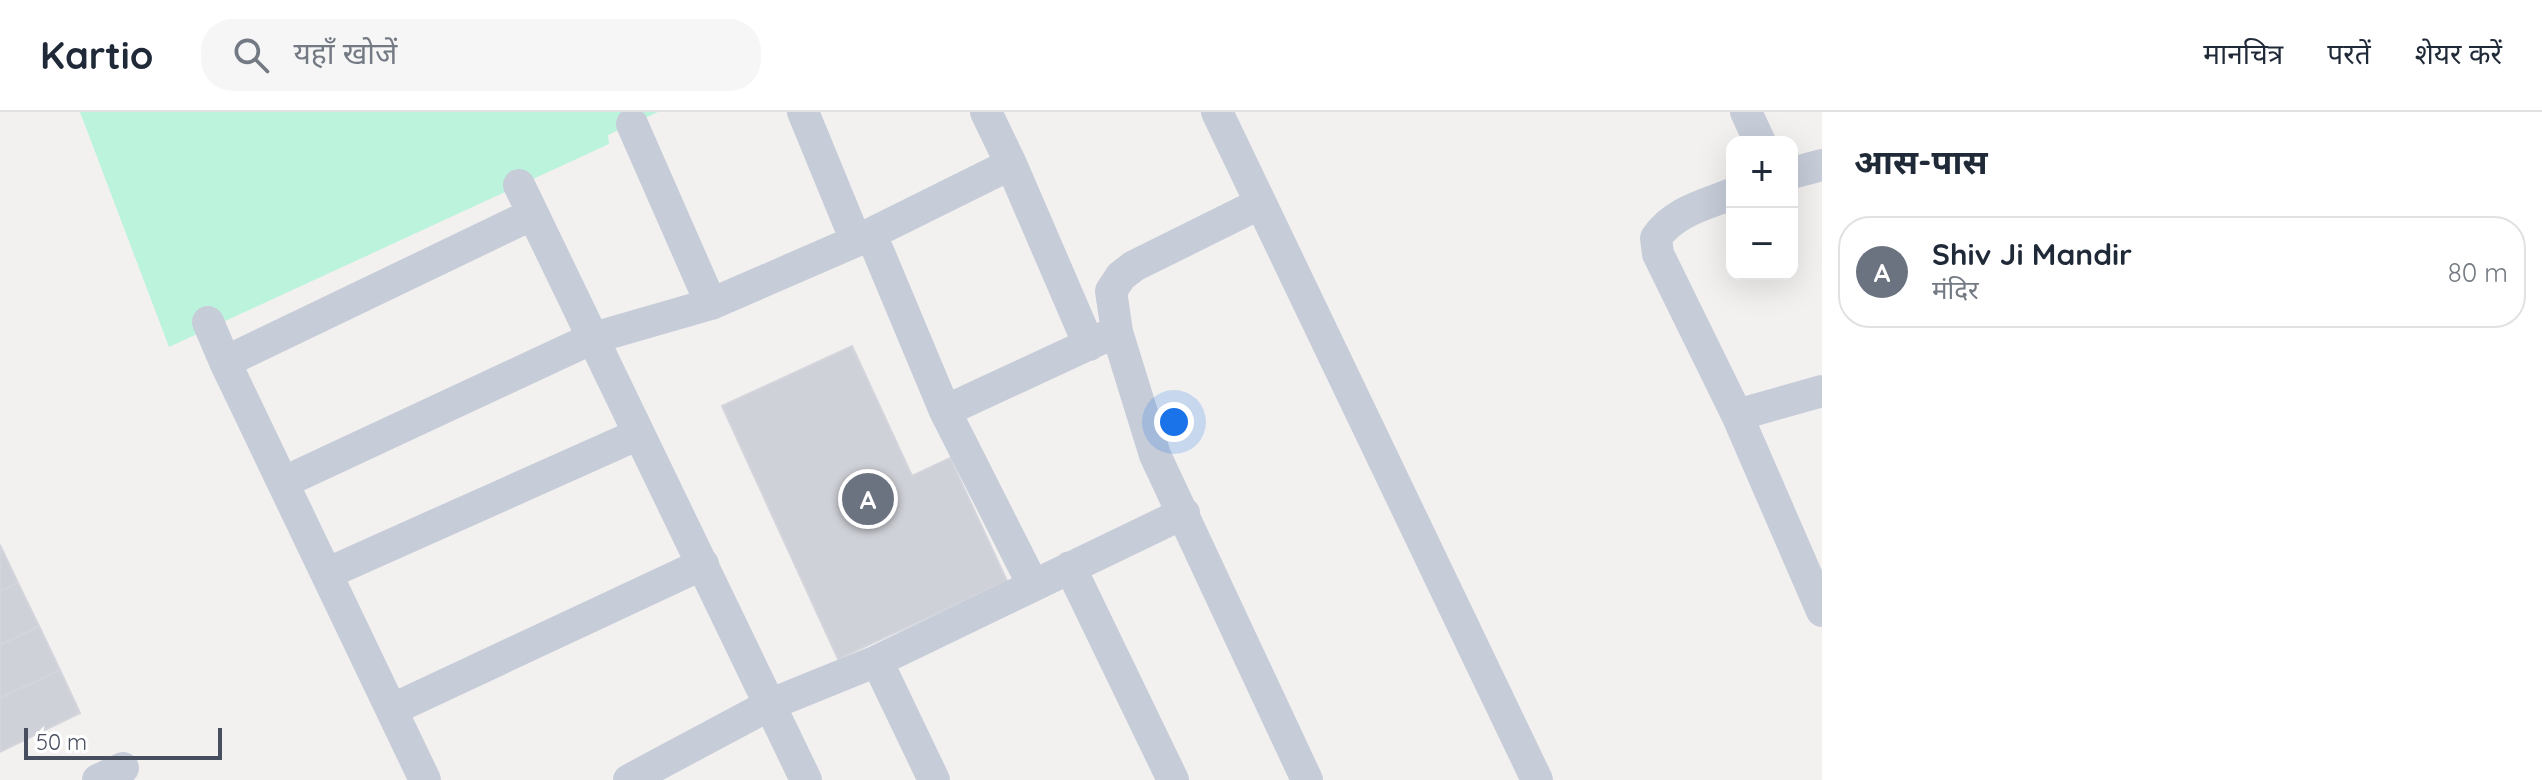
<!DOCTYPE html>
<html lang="hi">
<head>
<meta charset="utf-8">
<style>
  body { margin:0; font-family:Quicksand,"Noto Sans Devanagari",sans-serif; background:#f6f6f7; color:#1f2937 }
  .controls { position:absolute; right:24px; top:24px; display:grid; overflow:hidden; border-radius:16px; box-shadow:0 8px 32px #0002 }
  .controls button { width:72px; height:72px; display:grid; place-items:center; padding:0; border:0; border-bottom:2px solid #e0e1e3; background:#fff; color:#1f2937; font:40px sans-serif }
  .scale { position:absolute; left:24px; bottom:20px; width:198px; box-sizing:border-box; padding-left:8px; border:4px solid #474f5f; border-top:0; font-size:22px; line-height:28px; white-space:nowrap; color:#474f5f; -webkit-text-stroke:6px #fff; paint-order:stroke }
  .you { position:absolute; left:1174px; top:310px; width:28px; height:28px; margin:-20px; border:6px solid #fff; border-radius:50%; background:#1a73e8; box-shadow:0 0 0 12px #1a73e833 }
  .badge { display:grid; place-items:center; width:52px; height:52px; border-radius:50%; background:#111827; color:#fff; font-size:26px; font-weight:700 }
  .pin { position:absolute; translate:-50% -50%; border:4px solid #fff; box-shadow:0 2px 8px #0006 }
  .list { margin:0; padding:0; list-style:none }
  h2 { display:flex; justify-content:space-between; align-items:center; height:104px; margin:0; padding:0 32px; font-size:34px }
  h2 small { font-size:26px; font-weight:400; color:#747a83 }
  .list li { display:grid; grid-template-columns:52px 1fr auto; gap:24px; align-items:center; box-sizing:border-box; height:112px; margin:0 16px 16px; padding:0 16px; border:2px solid #e0e1e3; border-radius:32px }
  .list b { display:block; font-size:30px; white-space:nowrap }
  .list p { margin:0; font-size:26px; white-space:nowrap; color:#747a83 }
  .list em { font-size:26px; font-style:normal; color:#747a83 }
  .icon { flex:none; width:44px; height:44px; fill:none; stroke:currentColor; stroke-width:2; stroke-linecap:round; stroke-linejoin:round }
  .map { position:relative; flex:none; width:1822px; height:668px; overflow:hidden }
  header { display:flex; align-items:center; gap:48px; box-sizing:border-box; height:112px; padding:0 40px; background:#fff; border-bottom:2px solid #e0e1e3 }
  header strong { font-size:38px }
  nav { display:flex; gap:44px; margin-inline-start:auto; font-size:28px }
  .search { width:560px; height:72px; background:#f6f6f7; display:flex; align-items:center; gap:20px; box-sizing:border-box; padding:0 28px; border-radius:32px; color:#747a83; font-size:30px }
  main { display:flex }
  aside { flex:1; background:#fff }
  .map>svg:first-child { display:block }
</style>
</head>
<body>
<header>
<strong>Kartio</strong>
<div class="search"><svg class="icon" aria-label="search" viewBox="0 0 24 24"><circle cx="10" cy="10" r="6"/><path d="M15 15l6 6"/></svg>यहाँ खोजें</div>
<nav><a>मानचित्र</a><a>परतें</a><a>शेयर करें</a></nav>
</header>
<main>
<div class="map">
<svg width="1822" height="668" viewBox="0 0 1822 668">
  <rect width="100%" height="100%" fill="#f3f1f0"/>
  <path fill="#bcf3dc" d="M80,0H658L608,23L609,32L169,235Z"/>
  <path fill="#cfd1d8" stroke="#d4d5dc" stroke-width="2" d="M852,234L912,364L950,346L1007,469L838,547L722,294Z
    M0,433L18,471L0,479Z
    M18,471L39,514L0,533V479Z
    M39,514L60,558L0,586V533Z
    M60,558L80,601L0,640V586Z"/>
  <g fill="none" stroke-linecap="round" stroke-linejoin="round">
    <path stroke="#c6ccd8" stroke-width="32" d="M803,0L856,129
      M986,0L1011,52L1089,233
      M1217,0L1537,668
      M1746,0L1760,30
      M632,12L711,192
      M1792,61L1822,53
      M519,73L806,668
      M1732,82C1704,93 1673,100 1656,126L1658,142L1737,303L1822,499
      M1259,92L1134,154L1121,164L1111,179L1117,220L1155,343L1307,668
      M871,122L945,299L1033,473
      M208,210L225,250
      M945,299L1109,223
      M1737,303L1822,279
      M284,370L593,226L711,192L856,129L1011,52
      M1070,455L1173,668
      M328,461L639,322
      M877,549L934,668
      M393,597L703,452
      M98,668L123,656
      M425,668L225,250L533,102
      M629,668L771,592L877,549L1184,401"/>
  </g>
</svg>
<div class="controls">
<button>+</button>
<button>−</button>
</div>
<div class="scale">50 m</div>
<div class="you"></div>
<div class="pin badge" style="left:868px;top:387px;background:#6b7280">A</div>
</div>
<aside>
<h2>आस-पास<small></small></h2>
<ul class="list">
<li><span class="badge" style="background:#6b7280">A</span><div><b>Shiv Ji Mandir</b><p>मंदिर</p></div><em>80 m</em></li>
</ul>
</aside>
</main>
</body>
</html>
